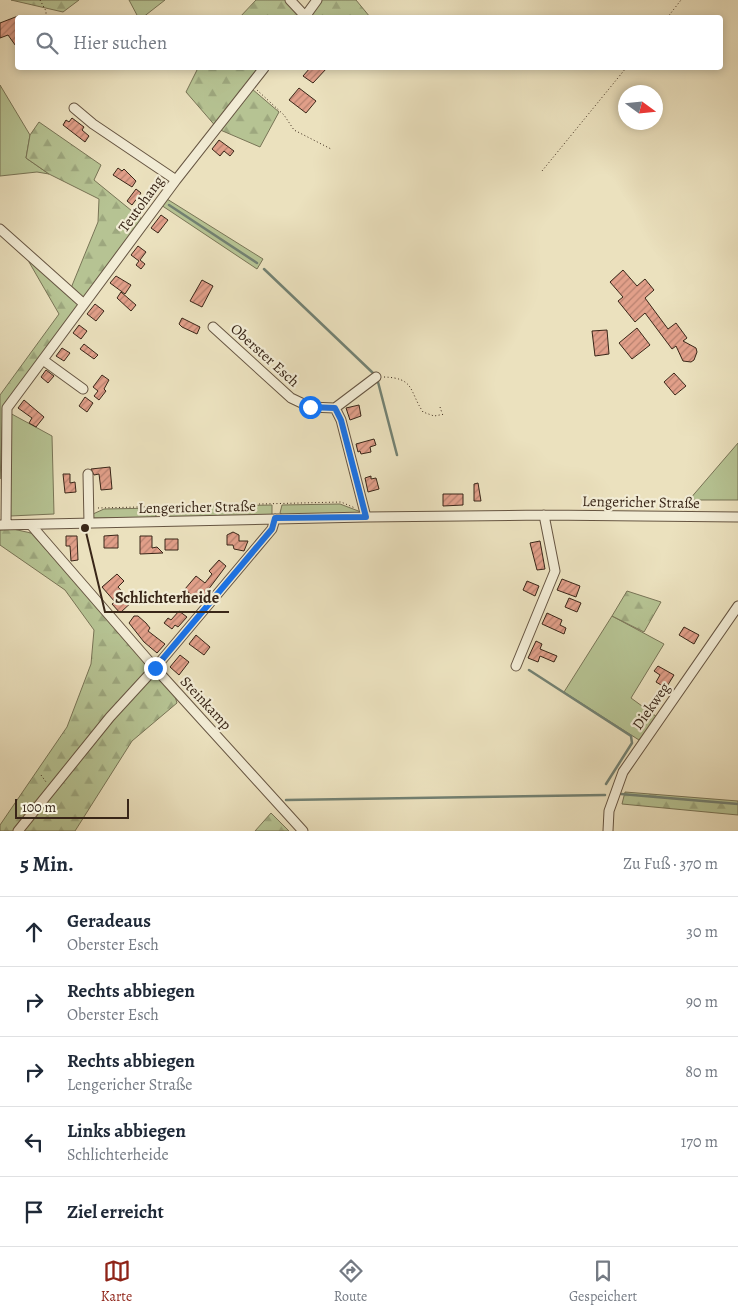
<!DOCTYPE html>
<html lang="de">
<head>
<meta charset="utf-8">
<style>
  body { margin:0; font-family:Alegreya,serif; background:#f6f6f7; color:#1f2937 }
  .compass { position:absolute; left:618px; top:85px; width:45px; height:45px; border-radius:50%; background:#fff; box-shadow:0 2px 8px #0003; rotate:105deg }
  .scale { position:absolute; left:15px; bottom:12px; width:114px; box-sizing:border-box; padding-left:5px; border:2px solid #392618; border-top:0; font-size:14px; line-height:18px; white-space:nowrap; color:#392618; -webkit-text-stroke:4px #f2ecd5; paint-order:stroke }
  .stop { position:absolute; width:15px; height:15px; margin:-11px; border:4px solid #1a73e8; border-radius:50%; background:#fff }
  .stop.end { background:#1a73e8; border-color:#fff; box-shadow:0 1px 5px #0008 }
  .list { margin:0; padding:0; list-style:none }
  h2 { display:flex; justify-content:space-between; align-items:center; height:65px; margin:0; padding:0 20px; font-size:21px }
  h2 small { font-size:16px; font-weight:400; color:#747a83 }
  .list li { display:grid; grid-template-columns:32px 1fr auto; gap:15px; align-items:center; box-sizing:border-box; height:70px; padding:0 20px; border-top:1px solid #e0e1e3 }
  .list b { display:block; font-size:19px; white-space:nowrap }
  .list p { margin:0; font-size:16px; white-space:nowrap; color:#747a83 }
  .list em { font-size:16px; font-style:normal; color:#747a83 }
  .icon { flex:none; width:28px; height:28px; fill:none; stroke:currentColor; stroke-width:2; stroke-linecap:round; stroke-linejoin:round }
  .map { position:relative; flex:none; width:738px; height:831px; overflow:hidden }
  .search { position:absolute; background:#fff; box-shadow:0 2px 8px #0003; left:15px; right:15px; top:15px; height:55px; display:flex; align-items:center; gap:12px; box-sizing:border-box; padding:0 18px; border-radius:5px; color:#747a83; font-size:19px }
  .sheet { height:415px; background:#fff }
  nav { display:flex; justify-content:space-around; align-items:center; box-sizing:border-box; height:70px; border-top:1px solid #e0e1e3; background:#fff; font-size:14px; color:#747a83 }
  nav a { display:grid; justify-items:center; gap:2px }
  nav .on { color:#8f2418 }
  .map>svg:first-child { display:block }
</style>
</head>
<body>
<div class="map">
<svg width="738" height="831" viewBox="0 0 738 831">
  <defs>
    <pattern id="forest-firs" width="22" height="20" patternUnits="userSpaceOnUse" patternTransform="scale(1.25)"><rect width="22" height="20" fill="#b6c393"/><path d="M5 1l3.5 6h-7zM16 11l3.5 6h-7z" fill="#9da77e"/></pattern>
    <pattern id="building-hatch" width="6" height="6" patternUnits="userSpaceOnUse" patternTransform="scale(1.25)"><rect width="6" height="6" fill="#e19f89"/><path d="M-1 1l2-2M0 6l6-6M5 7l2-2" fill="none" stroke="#b7816f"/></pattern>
  </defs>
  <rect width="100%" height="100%" fill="#ebe1be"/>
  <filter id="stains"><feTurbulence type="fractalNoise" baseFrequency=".004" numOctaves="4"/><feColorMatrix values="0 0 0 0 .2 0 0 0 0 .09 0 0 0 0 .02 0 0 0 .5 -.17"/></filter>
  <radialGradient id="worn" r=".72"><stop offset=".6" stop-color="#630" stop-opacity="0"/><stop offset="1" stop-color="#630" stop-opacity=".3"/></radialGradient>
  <path fill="#b6c393" stroke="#787456" d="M129,0H165L142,18L138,17Z
    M0,85L30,135L26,158L49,174L37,172L0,176Z
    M167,199L263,259L257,269L161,205Z
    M8,412L52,436L54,514L10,516Z
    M738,443V500H689Z
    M340,504L361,512L359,514L283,515L280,513L282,505Z
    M272,505V515L161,518V509L163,507Z
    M156,508V518H92L93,514L104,509Z
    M612,616L664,644L631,698L657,717L639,740L564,692Z"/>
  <path fill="url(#forest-firs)" stroke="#787456" d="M11,0H79L63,12Z
    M256,0H295L304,11L313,0H356L370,17L239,18Z
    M198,68H269L252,89L279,112L260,147L218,129L186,92Z
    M39,122L101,165L94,180L143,220L85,299L71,288L98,222L99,199L49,174L26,158L30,135Z
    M30,260L58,283L79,306L3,410L0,479V395L59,314L29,262Z
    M13,529L31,533L145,660L148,669L14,831H0V825L67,727L91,664L94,630L65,590L0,545V530Z
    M627,591L661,602L644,632L612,616Z
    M152,674H157L174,693L177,703L132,741L75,831H21Z
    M625,792L738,801V815L622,804Z
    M271,813L289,831H255Z"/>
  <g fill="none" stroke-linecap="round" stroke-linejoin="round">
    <path stroke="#738172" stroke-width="2.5" d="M169,205L257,263
      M264,269L373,373
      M378,382L397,455
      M529,670L631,736L632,743L606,784
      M621,794L738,804
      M286,800L605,795"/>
  </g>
  <path fill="url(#building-hatch)" stroke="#392618" d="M18,16V49L8,35L0,38V23Z
    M310,68H327L313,83L303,76Z
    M299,88L316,101L306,113L289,100Z
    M72,118L84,127L82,130L89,136L85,142L63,125L66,120L69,122Z
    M219,140L234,151L230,156L224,151L220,156L212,149Z
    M118,168L122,171L124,169L136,181L132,187L113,175Z
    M136,189L141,193L132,205L127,201Z
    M161,215L168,220L158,233L151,228Z
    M138,246L146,252L140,260L145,264L141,269L136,265L139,261L131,255Z
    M623,270L637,286L645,279L654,290L645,298L668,329L676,323L687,338L683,341L696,348L697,352L694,360L691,362L683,361L676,346L672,349L645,313L635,322L618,301L623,297L610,282Z
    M116,276L131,285L125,294L110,283Z
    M202,280L213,286L202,307L190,301Z
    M121,292L136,305L131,311L117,298Z
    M95,304L104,311L96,321L87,314Z
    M182,318L200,327L197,334L182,327L179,324Z
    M79,325L87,331L81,339L73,333Z
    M637,328L650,345L632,359L619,343Z
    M607,330L609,354L595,356L592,331Z
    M84,344L98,355L94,359L80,349Z
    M62,348L70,353L64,361L56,356Z
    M46,370L54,376L48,383L41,377Z
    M674,373L686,386L675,395L664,382Z
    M102,375L109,380L104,389L106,391L99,400L94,396L98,391L93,387Z
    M85,397L93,403L87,412L79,406Z
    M24,400L44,417L36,427L29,423L32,418L18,408Z
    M359,405L361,416L350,420L346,408Z
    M374,439L376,445L370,447L371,452L361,454L360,451L358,452L356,444Z
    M110,467L112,489L101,490L99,474L94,475L91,469Z
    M63,474H70V483L75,482L76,492L65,493Z
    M371,476V479L376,478L379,489L368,492L365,478Z
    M478,483L481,501H474V484Z
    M443,494H463V505L443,506Z
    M233,532L239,535V541H248L244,551L234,549L233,545H227V535Z
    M118,535V548H104V536Z
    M66,536H77L78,560L71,561L70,546H66Z
    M140,536H152V548L157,547L163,553L140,554Z
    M165,539H178V550H165Z
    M540,541L545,569L537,570L530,543Z
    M219,560L226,566L199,602L185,589L196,576L205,583L212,574L209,571Z
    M117,574L124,581L118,587L127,597L132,593L136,598L120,613L112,604L115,602L102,587Z
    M562,579L580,586L576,597L557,590Z
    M527,581L539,586L535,596L523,590Z
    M569,598L581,603L577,612L565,607Z
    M179,611L187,617L178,627L175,625L172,629L164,623L168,618L171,620Z
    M547,613L562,620L560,625L566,628L564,634L542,624Z
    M134,616H138L146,623L150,628L148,631L165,644L157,653L144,642L129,623Z
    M684,627L699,635L694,644L679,635Z
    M196,635L210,647L204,655L189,644Z
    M536,641L542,644L540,649L557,656L554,662L540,656L538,662L528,658Z
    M180,655L189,662L179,675L170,667Z
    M658,666L674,675L666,688L656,682L660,675L654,671Z"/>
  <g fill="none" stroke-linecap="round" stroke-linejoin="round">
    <defs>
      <path id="minor" d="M290,0L305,16
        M304,18L317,0
        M74,108L93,124L176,180
        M0,229L84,304
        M213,327L291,398L310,407L335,408
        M43,360L83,389
        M335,408L341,420L366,517
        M335,408L376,377
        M88,474L89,523
        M0,525L366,517L544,515L738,517
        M6,525L7,408L176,180L264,68
        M31,525L155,668L303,831
        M516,666L555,571L544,515
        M18,831L110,717L155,668L272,529L275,519
        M608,831L609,811L623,772L738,606"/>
    </defs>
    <use href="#minor" stroke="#665542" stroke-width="11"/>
    <path stroke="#392618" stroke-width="1" stroke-dasharray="1 2.5" stroke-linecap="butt" d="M40,0L46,11V18
      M667,18L681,0
      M257,90L284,115L294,130L331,149
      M542,171L626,68
      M384,377C415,378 409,391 423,412L434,416L445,414
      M440,407L442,413
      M98,508L341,502L355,508
      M41,775L46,782"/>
    <use href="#minor" stroke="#f2ecd5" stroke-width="9"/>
  </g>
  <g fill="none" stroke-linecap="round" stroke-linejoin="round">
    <path stroke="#1a73e8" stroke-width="6" d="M155,668L272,529L275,518L366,517L341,420L335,408L310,407"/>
  </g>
  <g text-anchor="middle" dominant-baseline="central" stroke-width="4.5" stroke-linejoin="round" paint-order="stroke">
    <g font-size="15" fill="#392618" stroke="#f2ecd5">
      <text transform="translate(141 204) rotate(-54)">Teutohang</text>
      <text transform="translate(265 355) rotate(42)">Oberster Esch</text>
      <text transform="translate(641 502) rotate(1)">Lengericher Straße</text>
      <text transform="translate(197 507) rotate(-1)">Lengericher Straße</text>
      <text transform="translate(206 703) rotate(47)">Steinkamp</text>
      <text transform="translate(651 706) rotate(-55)">Diekweg</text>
    </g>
  </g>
  <path fill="none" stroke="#392618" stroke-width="2" d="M85 528L105 612H229"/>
  <circle fill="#392618" stroke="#f2ecd5" stroke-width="2" cx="85" cy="528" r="5"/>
  <g font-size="16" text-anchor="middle" font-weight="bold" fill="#392618" stroke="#f2ecd5" stroke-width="4.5" stroke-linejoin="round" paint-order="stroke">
    <text x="167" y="603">Schlichterheide</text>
  </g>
  <rect width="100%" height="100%" filter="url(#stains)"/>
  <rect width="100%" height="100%" fill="url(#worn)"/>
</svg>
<svg class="compass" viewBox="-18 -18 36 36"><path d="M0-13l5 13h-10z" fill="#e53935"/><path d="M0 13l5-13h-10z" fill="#747a83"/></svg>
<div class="scale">100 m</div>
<div class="stop" style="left:310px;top:407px"></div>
<div class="stop end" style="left:155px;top:668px"></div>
<div class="search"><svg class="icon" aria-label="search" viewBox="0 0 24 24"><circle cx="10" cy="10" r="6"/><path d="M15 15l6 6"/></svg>Hier suchen</div>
</div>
<section class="sheet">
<h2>5 Min.<small>Zu Fuß · 370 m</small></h2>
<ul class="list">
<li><svg class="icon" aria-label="ahead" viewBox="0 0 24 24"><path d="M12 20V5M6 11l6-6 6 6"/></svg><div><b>Geradeaus</b><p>Oberster Esch</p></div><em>30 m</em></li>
<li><svg class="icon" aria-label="right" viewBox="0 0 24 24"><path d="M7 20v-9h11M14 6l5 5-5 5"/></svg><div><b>Rechts abbiegen</b><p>Oberster Esch</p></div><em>90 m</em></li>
<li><svg class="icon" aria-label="right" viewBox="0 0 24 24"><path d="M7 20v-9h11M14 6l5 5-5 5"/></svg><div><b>Rechts abbiegen</b><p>Lengericher Straße</p></div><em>80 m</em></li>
<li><svg class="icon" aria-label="left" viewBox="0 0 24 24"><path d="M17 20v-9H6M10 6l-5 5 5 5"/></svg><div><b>Links abbiegen</b><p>Schlichterheide</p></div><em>170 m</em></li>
<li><svg class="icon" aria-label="arrive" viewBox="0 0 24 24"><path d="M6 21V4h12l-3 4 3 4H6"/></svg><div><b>Ziel erreicht</b></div></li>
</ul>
</section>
<nav>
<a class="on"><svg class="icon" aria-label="map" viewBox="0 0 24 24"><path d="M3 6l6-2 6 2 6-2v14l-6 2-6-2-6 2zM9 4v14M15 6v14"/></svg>Karte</a>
<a><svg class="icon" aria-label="directions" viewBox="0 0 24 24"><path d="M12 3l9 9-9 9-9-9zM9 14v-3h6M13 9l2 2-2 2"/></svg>Route</a>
<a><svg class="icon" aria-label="saved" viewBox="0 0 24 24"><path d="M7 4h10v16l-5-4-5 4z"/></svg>Gespeichert</a>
</nav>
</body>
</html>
